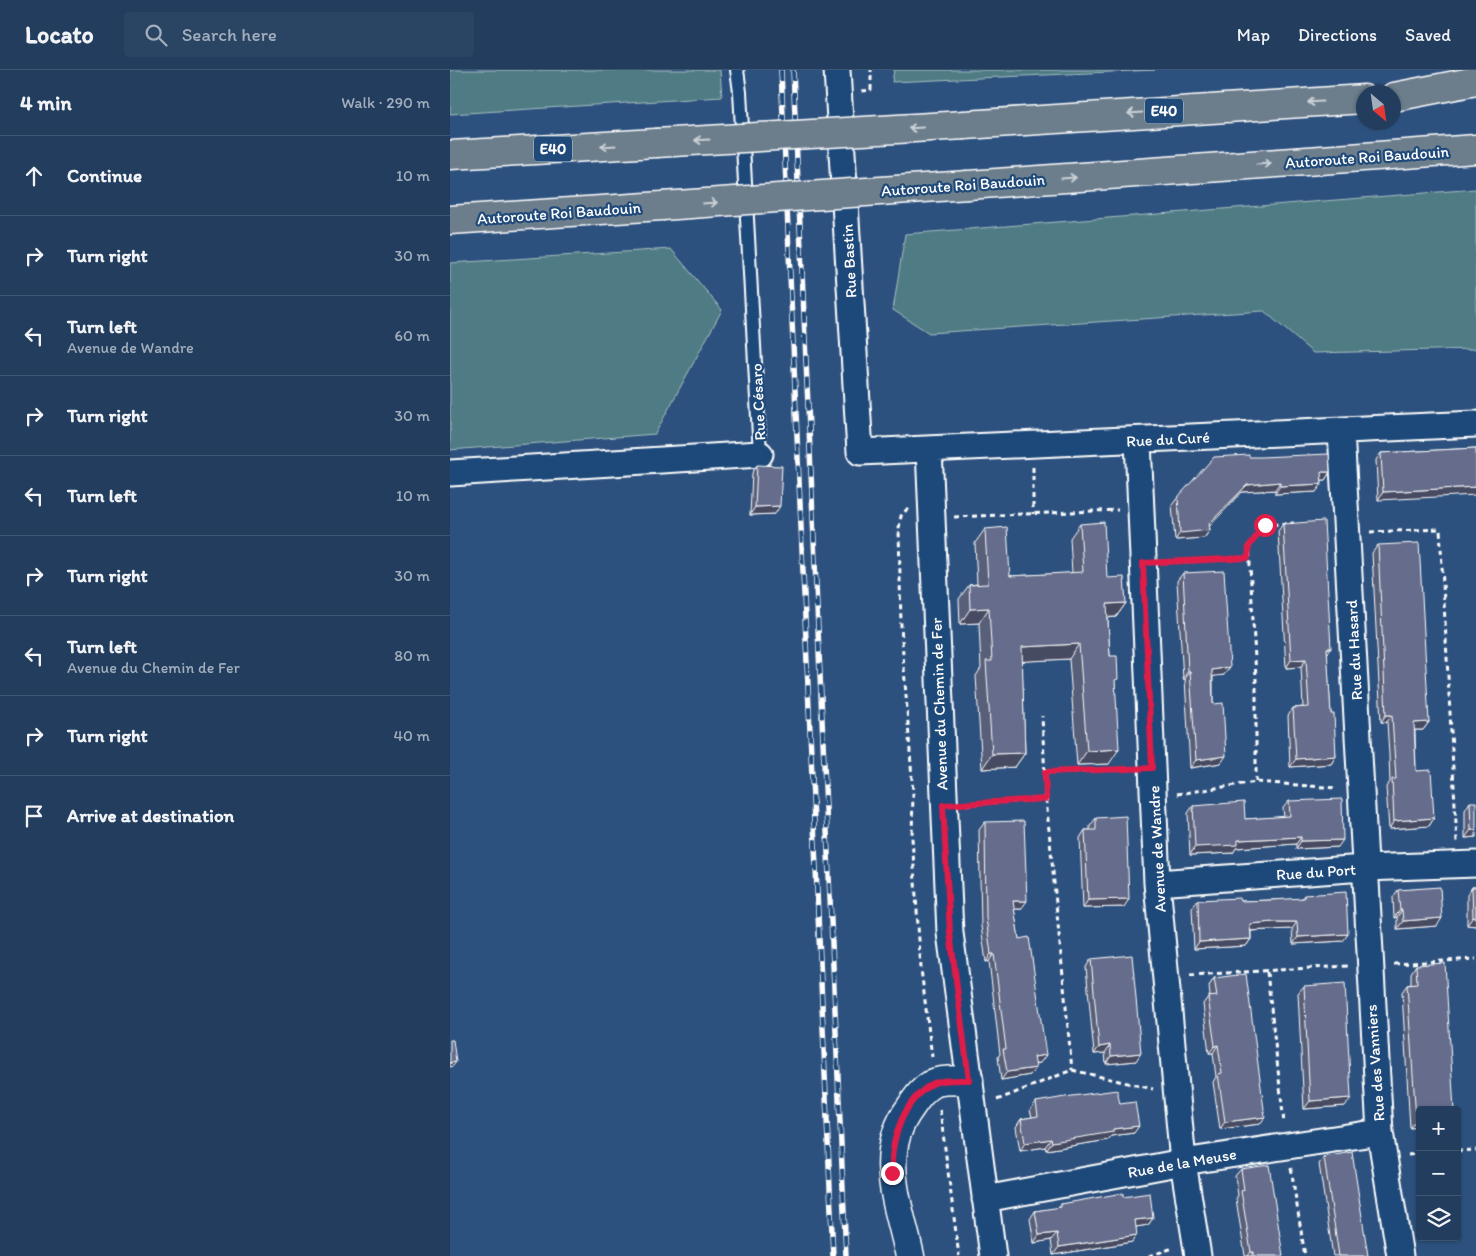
<!DOCTYPE html>
<html lang="en">
<head>
<meta charset="utf-8">
<style>
  body { margin:0; font-family:Itim,sans-serif; background:#2a4464; color:#f1f3f6 }
  .controls { position:absolute; right:15px; bottom:15px; display:grid; overflow:hidden; border-radius:5px; box-shadow:0 1px 4px #0004 }
  .controls button { width:45px; height:45px; display:grid; place-items:center; padding:0; border:0; border-bottom:1px solid #3f5673; background:#223d5e; color:#f1f3f6; font:25px sans-serif }
  .compass { position:absolute; left:906px; top:15px; width:45px; height:45px; border-radius:50%; background:#223d5e; box-shadow:0 1px 4px #0004; rotate:151deg }
  .stop { position:absolute; width:15px; height:15px; margin:-11px; border:4px solid #e11d48; border-radius:50%; background:#fff }
  .stop.end { background:#e11d48; border-color:#fff; box-shadow:0 1px 5px #0008 }
  .list { margin:0; padding:0; list-style:none }
  h2 { display:flex; justify-content:space-between; align-items:center; height:65px; margin:0; padding:0 20px; font-size:21px }
  h2 small { font-size:16px; font-weight:400; color:#a2aebc }
  .list li { display:grid; grid-template-columns:32px 1fr auto; gap:15px; align-items:center; box-sizing:border-box; height:80px; padding:0 20px; border-top:1px solid #3f5673 }
  .list b { display:block; font-size:19px; white-space:nowrap }
  .list p { margin:0; font-size:16px; white-space:nowrap; color:#a2aebc }
  .list em { font-size:16px; font-style:normal; color:#a2aebc }
  .icon { flex:none; width:28px; height:28px; fill:none; stroke:currentColor; stroke-width:2; stroke-linecap:round; stroke-linejoin:round }
  .map { position:relative; flex:none; width:1026px; height:1186px; overflow:hidden }
  header { display:flex; align-items:center; gap:30px; box-sizing:border-box; height:70px; padding:0 25px; background:#223d5e; border-bottom:1px solid #3f5673 }
  header strong { font-size:24px }
  nav { display:flex; gap:28px; margin-inline-start:auto; font-size:18px }
  .search { width:350px; height:45px; background:#2a4464; display:flex; align-items:center; gap:12px; box-sizing:border-box; padding:0 18px; border-radius:5px; color:#a2aebc; font-size:19px }
  main { display:flex }
  aside { flex:1; background:#223d5e }
  .map>svg:first-child { display:block }
</style>
</head>
<body>
<header>
<strong>Locato</strong>
<div class="search"><svg class="icon" aria-label="search" viewBox="0 0 24 24"><circle cx="10" cy="10" r="6"/><path d="M15 15l6 6"/></svg>Search here</div>
<nav><a>Map</a><a>Directions</a><a>Saved</a></nav>
</header>
<main>
<aside>
<h2>4 min<small>Walk · 290 m</small></h2>
<ul class="list">
<li><svg class="icon" aria-label="ahead" viewBox="0 0 24 24"><path d="M12 20V5M6 11l6-6 6 6"/></svg><div><b>Continue</b></div><em>10 m</em></li>
<li><svg class="icon" aria-label="right" viewBox="0 0 24 24"><path d="M7 20v-9h11M14 6l5 5-5 5"/></svg><div><b>Turn right</b></div><em>30 m</em></li>
<li><svg class="icon" aria-label="left" viewBox="0 0 24 24"><path d="M17 20v-9H6M10 6l-5 5 5 5"/></svg><div><b>Turn left</b><p>Avenue de Wandre</p></div><em>60 m</em></li>
<li><svg class="icon" aria-label="right" viewBox="0 0 24 24"><path d="M7 20v-9h11M14 6l5 5-5 5"/></svg><div><b>Turn right</b></div><em>30 m</em></li>
<li><svg class="icon" aria-label="left" viewBox="0 0 24 24"><path d="M17 20v-9H6M10 6l-5 5 5 5"/></svg><div><b>Turn left</b></div><em>10 m</em></li>
<li><svg class="icon" aria-label="right" viewBox="0 0 24 24"><path d="M7 20v-9h11M14 6l5 5-5 5"/></svg><div><b>Turn right</b></div><em>30 m</em></li>
<li><svg class="icon" aria-label="left" viewBox="0 0 24 24"><path d="M17 20v-9H6M10 6l-5 5 5 5"/></svg><div><b>Turn left</b><p>Avenue du Chemin de Fer</p></div><em>80 m</em></li>
<li><svg class="icon" aria-label="right" viewBox="0 0 24 24"><path d="M7 20v-9h11M14 6l5 5-5 5"/></svg><div><b>Turn right</b></div><em>40 m</em></li>
<li><svg class="icon" aria-label="arrive" viewBox="0 0 24 24"><path d="M6 21V4h12l-3 4 3 4H6"/></svg><div><b>Arrive at destination</b></div></li>
</ul>
</aside>
<div class="map">
<svg width="1026" height="1186" viewBox="0 0 1026 1186">
  <rect width="100%" height="100%" fill="#2d517e"/>
  <filter id="ink" filterUnits="userSpaceOnUse"><feTurbulence type="fractalNoise" baseFrequency=".02" numOctaves="2"/><feDisplacementMap in="SourceGraphic" scale="10" xChannelSelector="R" yChannelSelector="G"/><feConvolveMatrix kernelMatrix="1 2 1 2 8 2 1 2 1" color-interpolation-filters="sRGB"/></filter>
  <g filter="url(#ink)">
    <path fill="#507c84" stroke="#a8bec2" d="M0,0H270L272,27L0,44Z
      M444,0H705L442,12Z
      M1026,119V279L863,283L814,241L479,263L443,240L455,164Z
      M221,179L272,240L205,364L0,380V193Z"/>
    <g fill="none" stroke-linecap="round" stroke-linejoin="round">
      <defs>
        <path id="lane" d="M287,0L290,22L310,384"/>
        <path id="street" d="M387,0L410,382L1026,354
          M891,361L930,1062L950,1186
          M688,371L707,813L733,1092L748,1186
          M479,379L500,863L543,1186
          M0,403L310,384
          M707,813L914,798L1026,794
          M535,1129L733,1092L930,1062"/>
        <path id="secondary" d="M460,1186C449,1135 426,1084 460,1038C467,1028 473,1019 484,1013C493,1009 509,1011 519,1010"/>
        <path id="highway" d="M944,27L1026,11
          M515,55L914,29
          M0,85L206,73
          M518,115L1026,79
          M0,150L212,136"/>
      </defs>
      <use href="#lane" stroke="#fff" stroke-width="16"/>
      <use href="#street" stroke="#fff" stroke-width="29"/>
      <use href="#secondary" stroke="#fff" stroke-width="31"/>
      <use href="#highway" stroke="#fff" stroke-width="31"/>
      <path stroke="#fff" stroke-width="3" stroke-dasharray="5 4" stroke-linecap="butt" d="M412,21L421,20V0
        M583,397V444
        M458,438L451,446L449,458L451,556L463,723L462,768L471,899L482,987
        M504,447L668,440
        M920,462L990,459L1007,772
        M716,492L798,488
        M595,702L679,699
        M806,712V608L799,476L815,455L844,453
        M727,724L806,712L887,718
        M596,729L622,1000
        M516,734L596,729L592,646
        M944,894L1026,889
        M817,902L834,1053
        M740,905L898,896
        M547,1030L622,1000L703,1019
        M490,1040L509,1186
        M1007,1081L1026,1080
        M958,1085L970,1084
        M841,1098L855,1186
        M699,1186L723,1178"/>
      <use href="#lane" stroke="#1f4a7a" stroke-width="12"/>
      <use href="#street" stroke="#1f4a7a" stroke-width="25"/>
      <use href="#secondary" stroke="#1f4a7a" stroke-width="28"/>
      <use href="#highway" stroke="#6c7d8c" stroke-width="28"/>
      <defs>
        <path id="rail" d="M331,0L383,1186
          M343,0L396,1186"/>
      </defs>
      <use href="#rail" stroke="#fff" stroke-width="5.5"/>
      <use href="#rail" stroke="#1f4a7a" stroke-width="4" stroke-dasharray="11" stroke-linecap="butt"/>
      <defs>
        <path id="highway-bridge" d="M206,73L515,55
          M212,136L518,115"/>
      </defs>
      <use href="#highway-bridge" stroke="#fff" stroke-width="31" stroke-linecap="butt"/>
      <use href="#highway-bridge" stroke="#6c7d8c" stroke-width="28"/>
    </g>
    <path fill="#585e78" stroke="#fff" d="M1026,378L928,430L926,390L931,383Z
      M799,387L880,402L875,410H871L866,422L825,424V420L792,422L759,456L760,460L754,468L725,470L722,435L728,427Z
      M307,395L325,444L300,445L302,403Z
      M630,454L657,508L676,533L666,547L658,548L660,586L665,613L659,694L627,695L619,589L572,591L575,683L565,697L532,699L526,606L531,598L529,553L510,554L509,529L519,515L527,514L525,473L535,459L560,506L622,503L620,468Z
      M833,454L881,578L877,584L881,644L886,686L881,694L840,697L838,646L843,638L853,637L851,597L836,598L828,461Z
      M928,475L979,652L973,660H965L966,701L984,748L979,756L939,759L936,717L940,712L939,685L937,652H931L922,483Z
      M733,503L774,605L763,606V634L771,693L740,698L735,609H733L727,511Z
      M839,731L888,777L846,779V774L786,778L783,783L740,785L738,743L743,736L795,749L834,747L833,738Z
      M1020,732L1026,767L1015,768V740Z
      M646,748L674,837L633,838L630,768L635,760H640V756Z
      M535,752L571,839H564L569,869L590,993L585,994L586,998L580,1005L551,1010L548,987L550,984L539,891L536,892L531,856L529,760Z
      M1022,817H1026V856L1017,855V825Z
      M948,820L987,856L947,859V847L944,848L943,827Z
      M854,825L893,871L843,874L842,859L818,860L801,861V869L796,876L744,879L742,838L748,830L791,831L851,829Z
      M641,889L686,991L656,994L655,983L644,984L636,897Z
      M966,895L1004,1040H970V1062L969,1057L960,1058L952,922L957,915L961,914V903Z
      M764,908L810,1054L770,1059L763,1012L766,1007L763,983H759L753,934L758,927L760,926L759,916Z
      M854,916L895,1036L854,1039L848,923Z
      M586,1032L670,1034L684,1063L661,1066L658,1070L596,1080L595,1077L570,1081L566,1057L571,1049L582,1047L580,1040Z
      M874,1087L918,1186H883L869,1094Z
      M791,1099L833,1186H795L786,1129L788,1125L785,1106Z
      M673,1127L703,1148L698,1155L686,1157L682,1172L603,1185L601,1170L584,1173L580,1149L585,1141L608,1138L611,1134Z"/>
    <path fill="#474c62" stroke="#fff" d="M871,402H880L875,410H866Z
      M830,412L825,420L792,422L755,461L760,460L754,468L725,470L730,463L759,454L797,415Z
      M872,414L866,422L825,424L830,416Z
      M1026,417V425L928,430L933,422Z
      M330,436L325,444L300,445L305,437Z
      M676,533L666,547L646,548L657,534Z
      M539,538L529,553L510,554L520,539Z
      M629,574L619,589L561,592L572,577Z
      M877,578H881L876,586Z
      M856,589L851,597L836,598L841,590Z
      M780,597L774,605L757,607L762,600Z
      M738,601H740L735,609H733Z
      M936,645H942L937,652H931Z
      M979,652L973,660H959L964,653Z
      M669,679L659,694L627,695L637,681Z
      M575,683L565,697L532,699L542,684Z
      M776,686L771,693L740,698L746,690Z
      M886,686L881,694L840,697L846,689Z
      M984,748L979,756L939,759L944,751Z
      M1021,760H1026V767L1015,768Z
      M851,767L846,774L786,778L783,783L740,785L745,777L788,770Z
      M893,770L888,777L846,779L851,771Z
      M679,829L674,837L633,838L638,830Z
      M563,831H577L571,839H558Z
      M950,840H952L947,847L944,848Z
      M1023,847L1026,848V856L1017,855Z
      M992,848L987,856L947,859L953,851Z
      M823,852H847L842,859L795,861L800,854Z
      M898,864L893,871L843,874L848,867Z
      M801,869L796,876L744,879L749,872Z
      M541,884H544L539,891L536,892Z
      M660,975L655,983L644,984L649,977Z
      M768,975L763,983H759L765,976Z
      M691,983L686,991L656,994L661,986Z
      M596,985L590,993L578,994L584,987Z
      M6,992L3,996L0,997V993Z
      M586,998L580,1005L551,1010L557,1002Z
      M901,1028L895,1036L854,1039L860,1031Z
      M815,1047L810,1054L770,1059L775,1052Z
      M966,1050H970L969,1057L960,1058Z
      M689,1056L684,1063L661,1066L658,1070L596,1080L602,1072L663,1059Z
      M601,1069L595,1077L570,1081L575,1073Z
      M703,1148L698,1155L680,1158L685,1150Z
      M607,1163L601,1170L584,1173L589,1165Z
      M687,1165L682,1172L603,1185L609,1177Z
      M801,1182H804L801,1186H798Z"/>
    <path fill="#666d8c" stroke="#fff" d="M1026,378V417L933,422L931,383Z
      M879,384L880,402H871L872,414L830,416V412L797,415L759,454L760,460L730,463L728,427L764,387L799,385V387H811Z
      M307,395L332,396L330,436L305,437Z
      M874,451L881,578H877L881,644H884L886,686L846,689L843,638L859,637L856,589L841,590L833,454Z
      M654,452L657,508L674,507L676,533L657,534L660,586H667L668,609L665,610L669,679L637,681L629,574L572,577L575,683L542,684L536,591H542L539,538L520,539L519,515L538,514L535,459L557,457L560,506L633,502L630,454Z
      M969,473L979,652L964,653L966,701L981,700L984,748L944,751L942,709H946L944,678L942,645H936L928,475Z
      M774,501L780,597L762,600L763,634L773,633L776,686L746,690L740,601H738L733,503Z
      M892,729L893,770L851,771V767L788,770V775L745,777L743,736L794,732L795,749L840,746L839,731Z
      M1020,732H1026V760H1021Z
      M676,746L679,829L638,830L635,760H646V748Z
      M574,751L577,831H563L569,869L579,867L596,985L584,987L586,998L557,1002L553,979H556L544,884H541L536,848L535,752Z
      M990,817L992,848L953,851L952,840H950L948,820Z
      M1022,817H1026V848L1023,847Z
      M896,822L898,864L848,867L847,852H823L800,854L801,869L749,872L748,830L790,828L791,831L822,830L854,828V825Z
      M682,885L691,983L661,986L660,975L649,977L641,889Z
      M995,893L1004,1040H970V1050H966L957,915L967,914L966,895Z
      M796,904L815,1047L775,1052L768,1004L772,1003L768,975L765,976L758,927L767,926L764,908Z
      M895,913L901,1028L860,1031L854,916Z
      M0,970H3L6,992L0,993Z
      M667,1020L670,1034L685,1032L689,1056L663,1059V1062L602,1072L601,1069L575,1073L571,1049L588,1046L586,1032L615,1027Z
      M902,1082L918,1186H889L874,1087Z
      M819,1095L833,1186H804V1182H801L791,1121L794,1120L791,1099Z
      M673,1123V1127L700,1123L703,1148L685,1150L687,1165L609,1177L607,1163L589,1165L585,1141L611,1137V1134Z"/>
    <defs><path id="oneway-shaft" d="M-6 0H5M1.5-3L5.5 0L1.5 3" fill="none" stroke-width="1.6" stroke-linecap="round" stroke-linejoin="round" transform="scale(1.25)"/></defs>
    <g stroke="#ccd2d7">
      <use href="#oneway-shaft" transform="translate(865 32) rotate(177)"/>
      <use href="#oneway-shaft" transform="translate(685 43) rotate(176)"/>
      <use href="#oneway-shaft" transform="translate(466 58) rotate(177)"/>
      <use href="#oneway-shaft" transform="translate(252 70) rotate(177)"/>
      <use href="#oneway-shaft" transform="translate(158 76) rotate(176)"/>
      <use href="#oneway-shaft" transform="translate(814 94) rotate(-4)"/>
      <use href="#oneway-shaft" transform="translate(619 108) rotate(-4)"/>
      <use href="#oneway-shaft" transform="translate(260 133) rotate(-4)"/>
    </g>
  </g>
  <g fill="none" stroke-linecap="round" stroke-linejoin="round" filter="url(#ink)">
    <path stroke="#e11d48" stroke-width="6" d="M442,1103C440,1071 453,1029 484,1013C493,1009 509,1010 519,1010L500,863L493,735L596,729L595,702L702,698L693,493L798,488L799,476L815,455"/>
  </g>
  <g text-anchor="middle" dominant-baseline="central" stroke-width="4.5" stroke-linejoin="round" paint-order="stroke">
    <g fill="#1f4a7a" stroke="#bcc9d7" stroke-width="1">
      <rect x="695" y="28.5" width="38" height="25" rx="4"/>
      <rect x="84" y="66.5" width="38" height="25" rx="4"/>
    </g>
    <g font-size="15" font-weight="bold" fill="#fff">
      <text x="714" y="41">E40</text>
      <text x="103" y="79">E40</text>
    </g>
    <g font-size="16" fill="#fff" stroke="#1f4a7a">
      <text transform="translate(917 87) rotate(-4)">Autoroute Roi Baudouin</text>
      <text transform="translate(513 115) rotate(-4)">Autoroute Roi Baudouin</text>
      <text transform="translate(109 143) rotate(-4)">Autoroute Roi Baudouin</text>
      <text transform="translate(399 191) rotate(-93)">Rue Bastin</text>
      <text transform="translate(308 332) rotate(-93)">Rue Césaro</text>
      <text transform="translate(718 369) rotate(-3)">Rue du Curé</text>
      <text transform="translate(904 580) rotate(-93)">Rue du Hasard</text>
      <text transform="translate(489 634) rotate(-92)">Avenue du Chemin de Fer</text>
      <text transform="translate(707 779) rotate(-93)">Avenue de Wandre</text>
      <text transform="translate(866 802) rotate(-4)">Rue du Port</text>
      <text transform="translate(925 993) rotate(-94)">Rue des Vanniers</text>
      <text transform="translate(732 1093) rotate(-10)">Rue de la Meuse</text>
    </g>
  </g>
</svg>
<div class="controls">
<button>+</button>
<button>−</button>
<button><svg class="icon" aria-label="layers" viewBox="0 0 24 24"><path d="M12 4l9 5-9 5-9-5zM3 14l9 5 9-5"/></svg></button>
</div>
<svg class="compass" viewBox="-18 -18 36 36"><path d="M0-13l5 13h-10z" fill="#e53935"/><path d="M0 13l5-13h-10z" fill="#a2aebc"/></svg>
<div class="stop" style="left:815px;top:455px"></div>
<div class="stop end" style="left:442px;top:1103px"></div>
</div>
</main>
</body>
</html>
